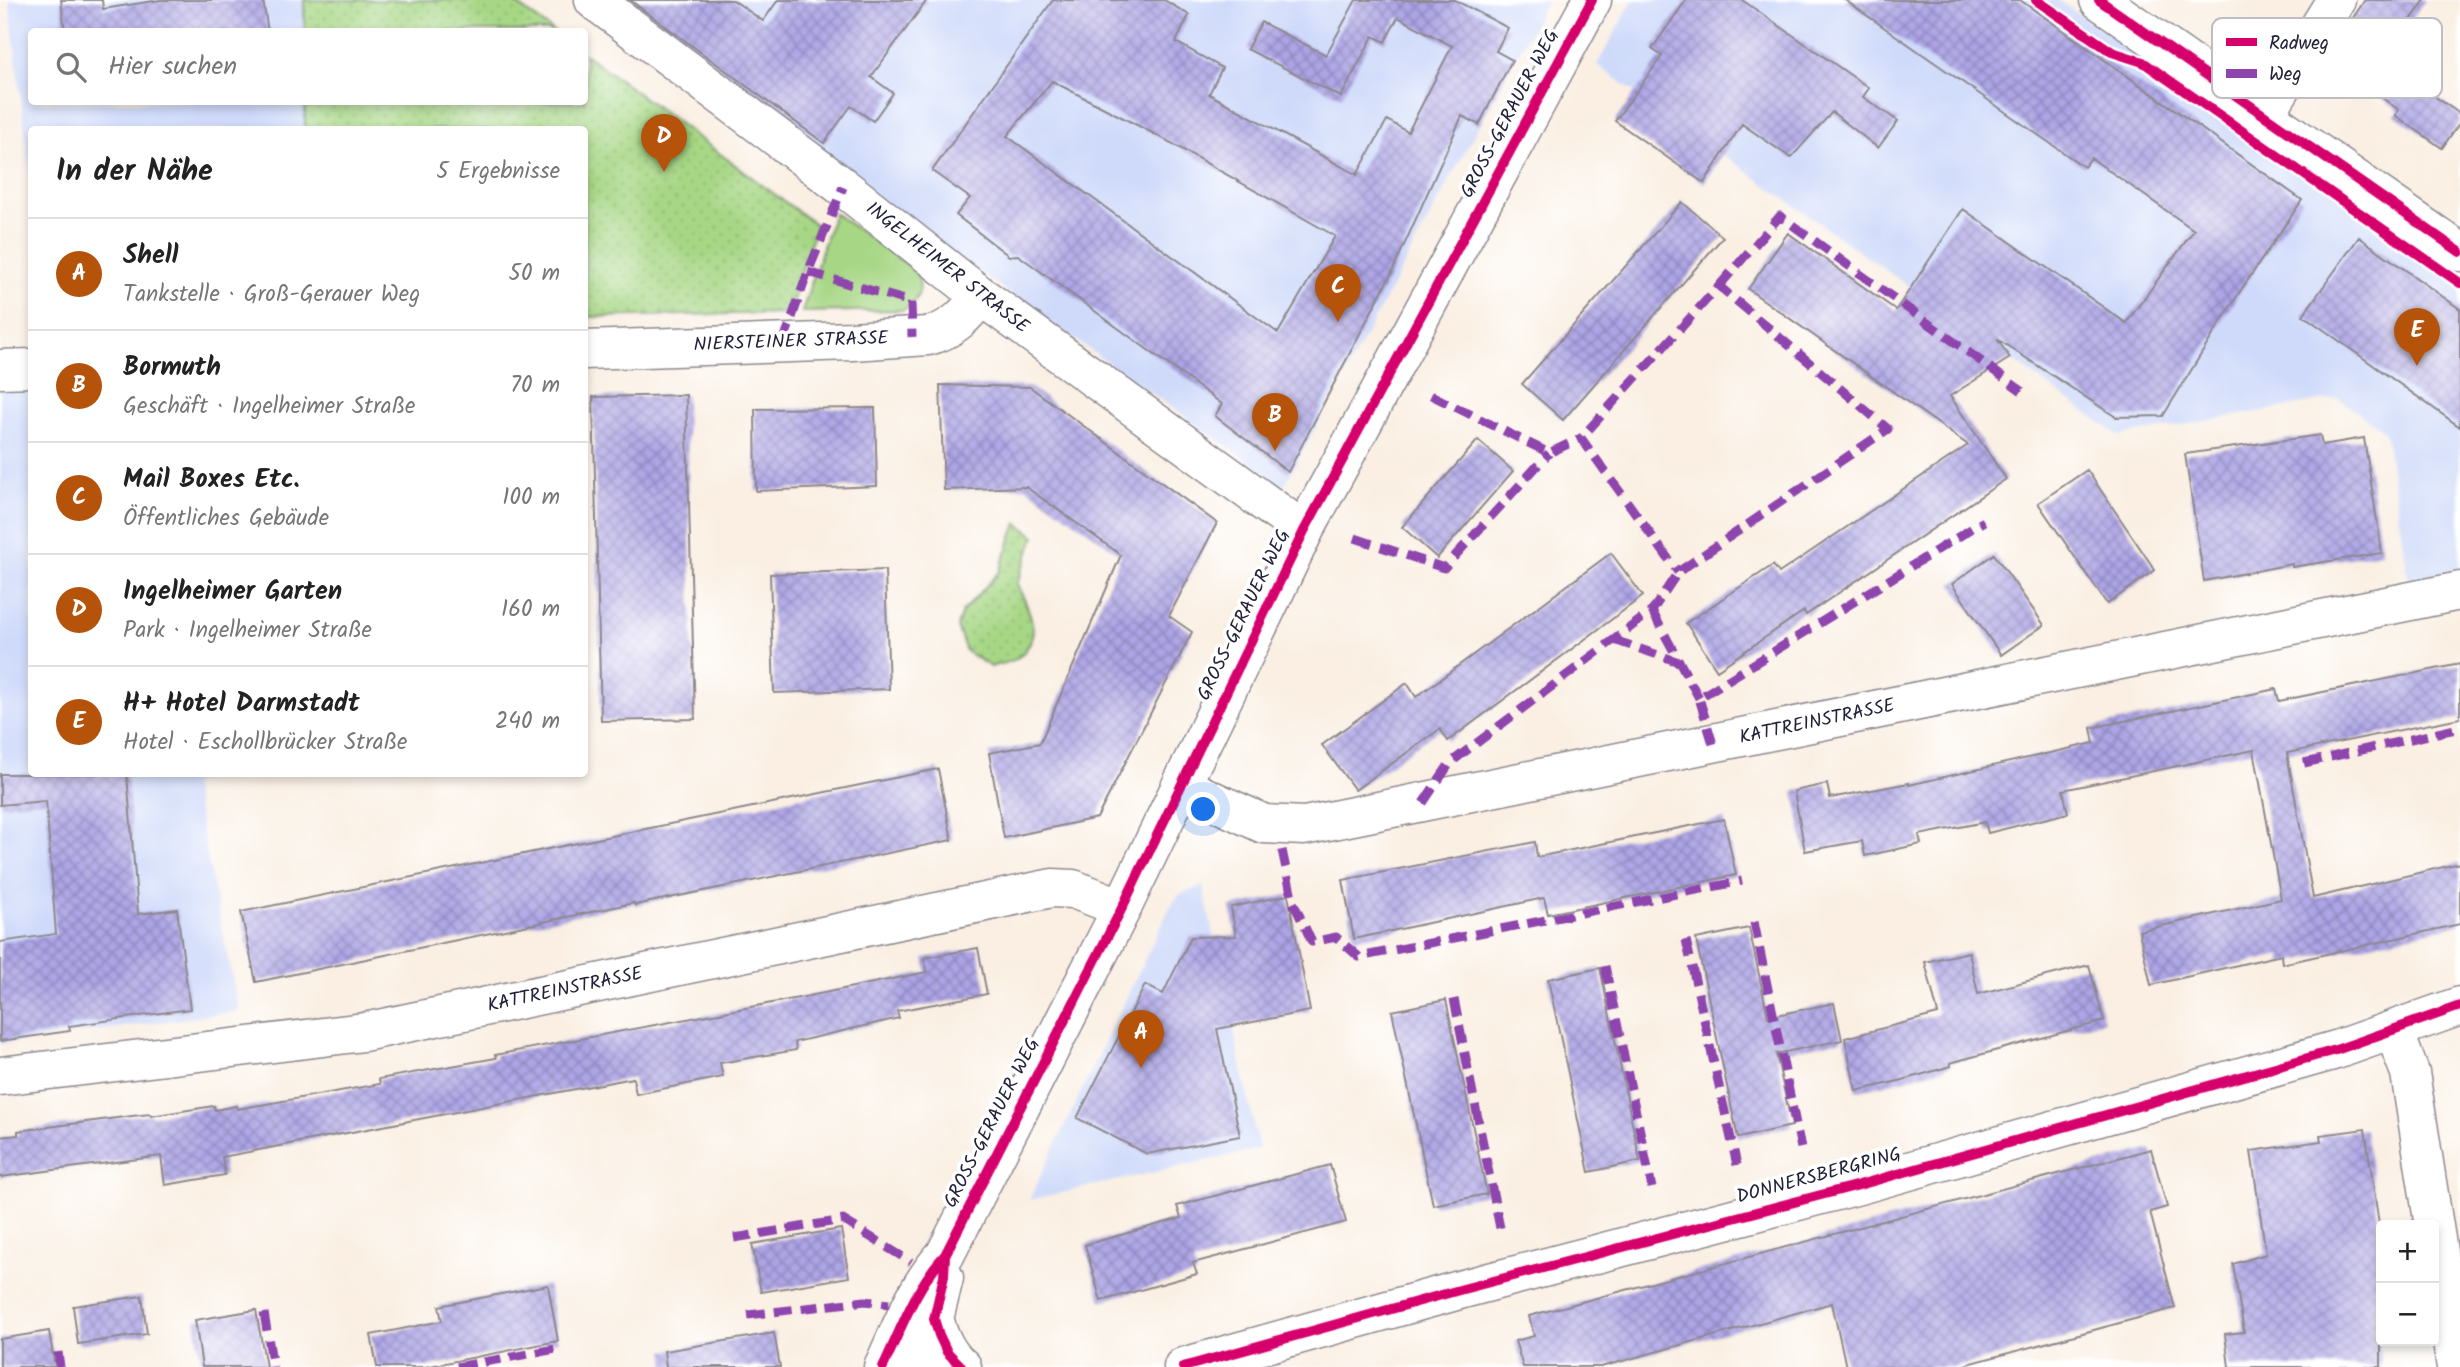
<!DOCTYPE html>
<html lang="de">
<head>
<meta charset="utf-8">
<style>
  body { margin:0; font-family:Kalam,sans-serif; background:#f2f2f2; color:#222 }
  .controls { position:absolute; right:21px; bottom:21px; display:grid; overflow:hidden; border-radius:7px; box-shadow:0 4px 10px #0003 }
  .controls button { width:63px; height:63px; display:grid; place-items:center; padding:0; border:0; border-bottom:2px solid #e0e0e0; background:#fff; color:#222; font:35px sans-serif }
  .you { position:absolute; left:1204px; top:810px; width:24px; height:24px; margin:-18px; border:5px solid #fff; border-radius:50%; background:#1a73e8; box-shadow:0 0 0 10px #1a73e833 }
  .badge { display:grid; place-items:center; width:46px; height:46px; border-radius:50%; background:#b45309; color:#fff; font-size:23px; font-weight:700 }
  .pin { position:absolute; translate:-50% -58px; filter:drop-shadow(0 2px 4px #0008) }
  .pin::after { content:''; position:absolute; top:37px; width:24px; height:21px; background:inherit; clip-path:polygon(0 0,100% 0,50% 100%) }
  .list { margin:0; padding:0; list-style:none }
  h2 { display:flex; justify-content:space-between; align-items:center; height:91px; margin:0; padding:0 28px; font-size:30px }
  h2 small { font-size:23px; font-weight:400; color:#767676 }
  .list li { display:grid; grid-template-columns:46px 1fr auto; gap:21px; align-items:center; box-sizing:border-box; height:112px; padding:0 28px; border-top:2px solid #e0e0e0 }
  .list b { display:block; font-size:26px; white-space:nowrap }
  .list p { margin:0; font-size:23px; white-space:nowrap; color:#767676 }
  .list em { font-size:23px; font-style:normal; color:#767676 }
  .icon { flex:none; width:38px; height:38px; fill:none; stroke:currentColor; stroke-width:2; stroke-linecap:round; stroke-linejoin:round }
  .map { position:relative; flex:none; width:2460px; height:1367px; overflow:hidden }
  .search { position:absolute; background:#fff; box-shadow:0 4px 10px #0003; left:28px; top:28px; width:560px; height:77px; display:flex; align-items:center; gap:18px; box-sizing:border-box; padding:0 24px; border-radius:7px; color:#767676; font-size:26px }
  .panel { position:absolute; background:#fff; box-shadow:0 4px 10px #0003; left:28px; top:126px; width:560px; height:651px; border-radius:7px }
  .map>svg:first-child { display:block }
</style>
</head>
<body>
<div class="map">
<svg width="2460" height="1367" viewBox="0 0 2460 1367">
  <defs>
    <pattern id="park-dots" width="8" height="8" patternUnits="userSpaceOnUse" patternTransform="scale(1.75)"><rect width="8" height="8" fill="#a7d785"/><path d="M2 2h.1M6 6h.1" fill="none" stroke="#8fb874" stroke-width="1.8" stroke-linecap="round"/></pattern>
    <pattern id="building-cross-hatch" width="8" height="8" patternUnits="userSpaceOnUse" patternTransform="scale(1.75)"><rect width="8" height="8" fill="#aea5e6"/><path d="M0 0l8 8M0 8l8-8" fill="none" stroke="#8d86bc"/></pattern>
  </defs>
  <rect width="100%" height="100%" fill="#fff"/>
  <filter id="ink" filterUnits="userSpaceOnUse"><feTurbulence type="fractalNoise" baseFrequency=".0143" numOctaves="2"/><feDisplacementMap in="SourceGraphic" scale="14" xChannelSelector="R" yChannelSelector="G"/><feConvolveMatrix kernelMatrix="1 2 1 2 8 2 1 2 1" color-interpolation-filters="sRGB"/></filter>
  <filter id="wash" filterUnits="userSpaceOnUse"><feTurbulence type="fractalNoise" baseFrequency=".00686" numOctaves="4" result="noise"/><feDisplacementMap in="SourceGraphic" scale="28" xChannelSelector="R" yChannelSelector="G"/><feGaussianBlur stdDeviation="1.57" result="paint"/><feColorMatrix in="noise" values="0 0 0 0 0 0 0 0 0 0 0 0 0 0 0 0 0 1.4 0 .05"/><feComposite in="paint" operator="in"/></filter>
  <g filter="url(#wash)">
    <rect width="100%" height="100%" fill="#faefe2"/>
    <path fill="#cfdafa" d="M9,0H304L305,31L32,32V102H305V129L32,130L31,182Z
      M591,0H1547L1284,486Z
      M1633,0H2058L2460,274V591L2412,601L2385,432L2338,398L2119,436L1597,65Z
      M31,368L32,774H230L192,783L239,1011L0,1044V369Z
      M1203,886L1259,1149L1029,1200L1171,905L1180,894Z"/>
    <path fill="#a7d785" stroke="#647c60" stroke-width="2" d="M834,213L915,270C924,286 920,302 903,310L802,312Z"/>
    <path fill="url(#park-dots)" stroke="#647c60" stroke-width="2" d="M304,0H511L553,31H305Z
      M585,54L816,225L789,313L585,317L584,130L305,129V102H584Z
      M1017,523L1035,536L1017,584C1028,609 1046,636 1017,658C1010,663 998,664 991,667L966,651L957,627L962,612L999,572Z"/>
    <g id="blocks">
      <path fill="url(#building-cross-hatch)" fill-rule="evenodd" d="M61,0H102L103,9L160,0H263L268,32H65Z
        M630,0H733L763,21L778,0H927L871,77L893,93L873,121L851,106L824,143Z
        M1053,0H1164L1189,15L1176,42L1222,68L1209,94L1357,175L1387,120L1408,132L1452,46L1398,17L1385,42L1373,36L1341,97L1247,49L1261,22L1326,55L1356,0H1455L1508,28L1496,51L1512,60L1479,125L1462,116L1393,270L1288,472L1215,416L1222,404L1018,255L1009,256L956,215L970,198L932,171ZM1052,81L1162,138L1335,236L1278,333L1007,136Z
        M1686,0H1742L1869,88L1863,97L1898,121L1878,148L1832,112L1791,158L1742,124L1704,183L1615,121L1662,56L1652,49Z
        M1845,0H2020L2302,200L2237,296L2163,416L2116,417L1997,339L2010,358L1950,396L2006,479L1806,615L1804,611L1717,670L1686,623L1773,565L1779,573L1968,445L1748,289L1788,233L1896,310L1963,209L2126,323L2194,230L2091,158L2084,167Z
        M2365,0H2425L2383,60L2460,114V122L2442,148L2395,115L2399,110L2326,58Z
        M1682,202L1723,237L1563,420L1522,384Z
        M2359,237L2460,309V427L2303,315Z
        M940,385L1030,387L1217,523L1169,616L1192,632L1097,818L1004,838L989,753L1040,743L1121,555L1026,487L944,490Z
        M686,395L695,719L601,721L593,397Z
        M875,408L877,486L756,491L755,409Z
        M2320,435L2322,445L2364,438L2382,553L2292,567V564L2204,581L2185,454Z
        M1478,440L1513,471L1437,558L1402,527Z
        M2087,470L2155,570L2107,604L2038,503Z
        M1611,553L1643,596L1448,741L1440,729L1355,790L1322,745L1407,683L1416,697Z
        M1994,554L2044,625L2001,655L1952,584Z
        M885,570L889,689L774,693L770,574Z
        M2460,664V718L2287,753L2313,898L2460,863V924L2282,964L2281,955L2151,985L2139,931L2281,899L2254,750L2063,790L2068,813L1988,833L1985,822L1919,835L1921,844L1865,856L1862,841L1805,851L1794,791L1827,784L1830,798L1909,783V785L2094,743L2091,728L2276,689L2279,701Z
        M938,769L952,840L635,905L634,903L256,982L241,912Z
        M0,774H127L138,914L177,909L190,1009L69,1026L70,1031L0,1041V942L56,934L46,801L0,805Z
        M1724,819L1736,875L1548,914L1544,898L1354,939L1343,880L1535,842L1537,857Z
        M1288,895L1310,1011L1217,1029L1240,1136L1147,1154L1077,1118L1145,985L1163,994L1191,937L1236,936L1231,907Z
        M1749,928L1768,1017L1834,1003L1842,1040L1776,1054L1792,1126L1738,1138L1696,939Z
        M978,948L987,994L897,1011L899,1018L795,1042L796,1050L720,1063L723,1077L636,1094L633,1078L222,1157L225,1175L165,1185L161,1156L0,1177V1137L18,1135V1131L132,1116L150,1114L151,1116L214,1106L215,1110L236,1106L237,1109L380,1084L379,1079L496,1058L495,1055L804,997L927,972L924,958Z
        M1969,952L1978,994L2089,965L2104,1021L1950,1063L1951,1066L1903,1080L1856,1091L1845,1038L1938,1014L1925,962Z
        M1600,968L1640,1161L1589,1172L1548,979Z
        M1446,1000L1487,1194L1433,1205L1392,1011Z
        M2365,1129L2381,1238V1367H2229L2225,1334L2244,1332L2233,1264L2266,1254L2251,1151L2321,1141L2320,1135Z
        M2151,1149L2167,1207L2150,1212L2175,1308L1957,1367H1846L1832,1303L1601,1367H1523L1515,1341L1534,1336L1529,1316Z
        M1330,1165L1346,1222L1193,1263L1197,1274L1101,1301L1085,1245L1181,1218L1177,1206Z
        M841,1229L849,1277L761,1292L752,1244Z
        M548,1285L558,1341L425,1367H377L371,1335L442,1321L439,1306Z
        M142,1296L147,1334L78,1344L73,1306Z
        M256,1310L266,1367H202L195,1320Z
        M49,1331L55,1367H0V1339Z
        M774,1333L780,1367H666L664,1351Z"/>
    </g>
  </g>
  <g filter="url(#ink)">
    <use href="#blocks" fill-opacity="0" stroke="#8e888e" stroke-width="2"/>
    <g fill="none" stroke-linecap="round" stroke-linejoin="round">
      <defs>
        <path id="minor" d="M594,0L843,187L981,296L1304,531
          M2264,116L2336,0
          M584,350L852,341L928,336C953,330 966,315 981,296
          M0,369L32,368
          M1181,786L1264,824L1304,826L2460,591
          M2394,1031L2410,1073L2456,1367
          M0,1076L364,1032L1052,888L1073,889L1122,908"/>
        <path id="major" d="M2099,0L2460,252
          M934,1319C940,1338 947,1355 962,1367
          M883,1367C901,1329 916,1286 945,1255L1122,908L1304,531L1592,0
          M919,1367L934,1319L944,1278
          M1183,1367L1463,1289L1859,1185L2336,1050L2460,1006"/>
      </defs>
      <use href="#minor" stroke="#8e888e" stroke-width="41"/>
      <use href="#major" stroke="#8e888e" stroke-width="41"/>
      <use href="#minor" stroke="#fff" stroke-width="38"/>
      <use href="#major" stroke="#fff" stroke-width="38"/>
      <path stroke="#8e44ad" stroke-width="9" stroke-dasharray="18 9" stroke-linecap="butt" d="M808,272L911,302L912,337
        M1719,286L1780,216L2022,391
        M783,343L808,272L843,187
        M1431,395L1549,453L1581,438
        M1355,538L1444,568L1549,453
        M1652,611L1699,698
        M1614,640L1679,662
        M1713,744L1699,698L1984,521
        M2304,763L2460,728
        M1423,803L1450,763L1652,611L1678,572L1888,429L1719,286L1581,438L1678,572
        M1282,850L1293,902L1312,942L1336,937L1359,957L1742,881
        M1754,922L1801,1148
        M1686,940L1737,1165
        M1605,966L1652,1188
        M1454,999L1500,1228
        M734,1238L843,1220L911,1262
        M264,1313L273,1367
        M748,1315L865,1301L889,1304
        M58,1352L60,1367
        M457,1367L556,1349"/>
      <defs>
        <path id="cycleway" d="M2036,0L2112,52L2143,62L2460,283
          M2099,0L2460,252
          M945,1255L944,1276L934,1319L939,1335L947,1352L962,1367
          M883,1367C901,1329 916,1286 945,1255L1122,908L1304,531L1592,0
          M1183,1367L1463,1289L1859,1185L2336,1050L2460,1006"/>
      </defs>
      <use href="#cycleway" stroke="#fff" stroke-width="15"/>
      <use href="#cycleway" stroke="#d6006c" stroke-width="10"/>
    </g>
  </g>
  <g text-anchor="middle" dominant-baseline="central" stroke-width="7" stroke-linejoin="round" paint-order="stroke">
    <g font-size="19" fill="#22223b" stroke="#fff">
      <text transform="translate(1510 114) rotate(-62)">GROSS-GERAUER WEG</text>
      <text transform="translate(947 268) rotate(38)">INGELHEIMER STRASSE</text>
      <text transform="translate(791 342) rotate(-2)">NIERSTEINER STRASSE</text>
      <text transform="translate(1244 615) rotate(-64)">GROSS-GERAUER WEG</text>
      <text transform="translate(1817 722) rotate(-12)">KATTREINSTRASSE</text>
      <text transform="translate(565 990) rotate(-12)">KATTREINSTRASSE</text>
      <text transform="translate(992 1123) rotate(-63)">GROSS-GERAUER WEG</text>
      <text transform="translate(1819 1176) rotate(-15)">DONNERSBERGRING</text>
    </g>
  </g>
  <rect x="2212" y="18" width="230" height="80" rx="10" fill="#fff" stroke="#bdbdc4" stroke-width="2"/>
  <rect x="2226" y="38" width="31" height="8" fill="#d6006c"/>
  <rect x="2226" y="69" width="31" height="9" fill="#8e44ad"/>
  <g font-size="19" fill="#22223b">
    <text x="2269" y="49">Radweg</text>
    <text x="2269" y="80">Weg</text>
  </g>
</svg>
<div class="controls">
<button>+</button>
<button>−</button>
</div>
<div class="you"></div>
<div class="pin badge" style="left:1141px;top:1068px">A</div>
<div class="pin badge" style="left:1275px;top:451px">B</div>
<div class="pin badge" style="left:1338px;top:322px">C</div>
<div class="pin badge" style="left:664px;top:172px">D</div>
<div class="pin badge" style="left:2417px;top:366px">E</div>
<div class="search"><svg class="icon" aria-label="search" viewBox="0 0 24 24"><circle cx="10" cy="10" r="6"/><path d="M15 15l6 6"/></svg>Hier suchen</div>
<section class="panel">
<h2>In der Nähe<small>5 Ergebnisse</small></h2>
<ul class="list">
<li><span class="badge">A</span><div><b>Shell</b><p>Tankstelle · Groß-Gerauer Weg</p></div><em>50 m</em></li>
<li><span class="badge">B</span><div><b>Bormuth</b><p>Geschäft · Ingelheimer Straße</p></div><em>70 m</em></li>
<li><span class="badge">C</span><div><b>Mail Boxes Etc.</b><p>Öffentliches Gebäude</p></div><em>100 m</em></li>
<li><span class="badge">D</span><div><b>Ingelheimer Garten</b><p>Park · Ingelheimer Straße</p></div><em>160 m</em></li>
<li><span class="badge">E</span><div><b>H+ Hotel Darmstadt</b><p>Hotel · Eschollbrücker Straße</p></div><em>240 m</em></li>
</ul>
</section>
</div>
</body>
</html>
